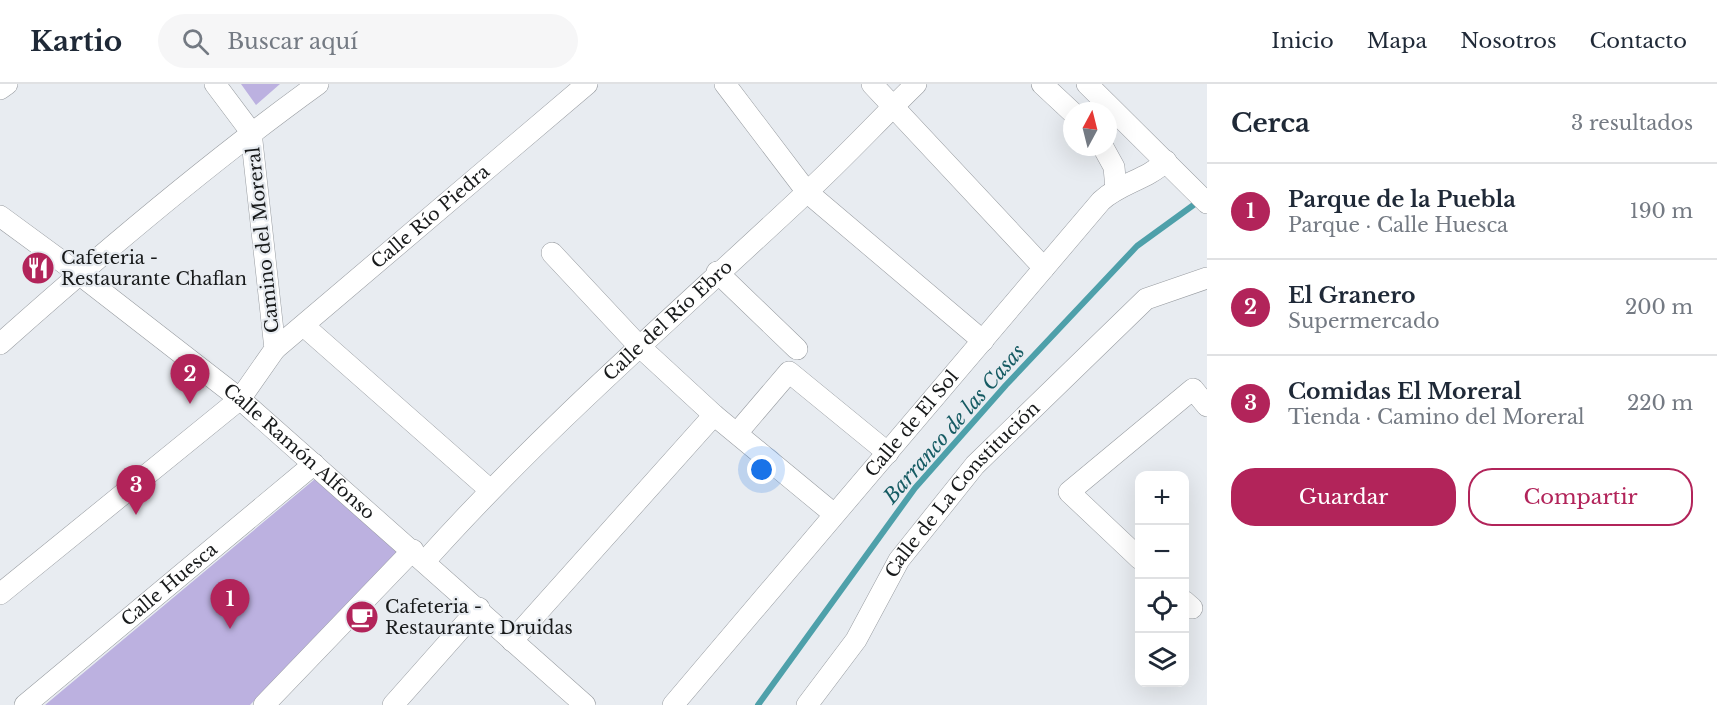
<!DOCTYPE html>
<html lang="es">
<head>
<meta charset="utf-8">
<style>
  body { margin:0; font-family:"Libre Baskerville",serif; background:#f6f6f7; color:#1f2937 }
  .controls { position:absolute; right:18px; bottom:18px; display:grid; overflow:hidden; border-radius:12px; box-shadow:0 6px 24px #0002 }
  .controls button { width:54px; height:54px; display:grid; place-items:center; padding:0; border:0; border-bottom:2px solid #e0e1e3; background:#fff; color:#1f2937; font:30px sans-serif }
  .compass { position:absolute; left:1063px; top:18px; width:54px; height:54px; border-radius:50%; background:#fff; box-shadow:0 6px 24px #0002; rotate:7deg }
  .you { position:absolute; left:762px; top:386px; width:21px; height:21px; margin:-15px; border:4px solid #fff; border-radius:50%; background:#1a73e8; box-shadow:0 0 0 9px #1a73e833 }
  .badge { display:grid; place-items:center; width:39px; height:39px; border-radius:50%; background:#b2245a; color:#fff; font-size:20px; font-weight:700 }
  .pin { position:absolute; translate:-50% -50px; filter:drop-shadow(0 2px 3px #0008) }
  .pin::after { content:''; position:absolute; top:32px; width:21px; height:18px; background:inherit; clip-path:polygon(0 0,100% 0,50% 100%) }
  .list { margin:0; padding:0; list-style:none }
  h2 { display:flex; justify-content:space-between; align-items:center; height:78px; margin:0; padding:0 24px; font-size:26px }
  h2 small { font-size:20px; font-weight:400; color:#747a83 }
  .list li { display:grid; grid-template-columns:39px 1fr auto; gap:18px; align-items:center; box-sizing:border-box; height:96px; padding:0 24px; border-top:2px solid #e0e1e3 }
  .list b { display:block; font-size:22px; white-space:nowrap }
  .list p { margin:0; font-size:20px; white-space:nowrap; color:#747a83 }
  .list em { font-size:20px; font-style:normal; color:#747a83 }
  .actions { display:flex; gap:12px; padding:18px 24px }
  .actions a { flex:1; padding:14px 0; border:2px solid #b2245a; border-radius:24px; text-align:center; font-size:21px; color:#b2245a }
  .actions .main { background:#b2245a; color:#fff }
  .icon { flex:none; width:33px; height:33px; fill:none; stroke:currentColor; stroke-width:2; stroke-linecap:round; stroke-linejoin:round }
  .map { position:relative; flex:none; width:1207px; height:621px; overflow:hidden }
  header { display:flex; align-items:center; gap:36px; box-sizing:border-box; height:84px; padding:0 30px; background:#fff; border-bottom:2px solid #e0e1e3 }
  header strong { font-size:28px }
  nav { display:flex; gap:33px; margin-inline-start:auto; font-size:21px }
  .search { width:420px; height:54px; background:#f6f6f7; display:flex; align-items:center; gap:15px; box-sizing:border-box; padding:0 21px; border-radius:33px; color:#747a83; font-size:22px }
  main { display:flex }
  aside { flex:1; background:#fff }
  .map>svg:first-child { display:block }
</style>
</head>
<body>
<header>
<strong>Kartio</strong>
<div class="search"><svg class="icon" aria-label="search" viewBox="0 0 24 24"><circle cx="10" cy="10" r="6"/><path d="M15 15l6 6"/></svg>Buscar aquí</div>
<nav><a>Inicio</a><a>Mapa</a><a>Nosotros</a><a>Contacto</a></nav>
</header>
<main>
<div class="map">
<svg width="1207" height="621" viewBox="0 0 1207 621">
  <rect width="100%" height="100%" fill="#e8ecf1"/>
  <path fill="#bcb1e0" d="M241,0H280L256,21Z
    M315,395L398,468L250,621H45Z"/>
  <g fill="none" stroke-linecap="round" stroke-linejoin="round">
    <path stroke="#4ea0aa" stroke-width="6" d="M758,621L915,404L1006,301L1137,162L1199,117"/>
    <defs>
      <g id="street">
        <path d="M725,0L807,108L983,257"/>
        <path d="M872,0L1044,184"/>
        <path d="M1042,0L1072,28"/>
        <path d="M1087,0L1207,119"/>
        <path d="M0,5L7,0"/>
        <path d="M1103,63L1114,83L1116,105"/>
        <path id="s1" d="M0,132L79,190L240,315L585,621"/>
        <path d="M552,169L638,261L714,331L834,430"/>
        <path d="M717,188L797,265"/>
        <path d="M304,242L489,405"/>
        <path d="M0,260C102,169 207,80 318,0"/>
        <path id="s2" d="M275,265L587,0"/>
        <path d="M737,349L789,288L888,369"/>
        <path d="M1140,475L1069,408L1193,305L1207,322"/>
        <path id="s3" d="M425,477C544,344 677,230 806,109C844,74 879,36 916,0"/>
        <path d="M0,510L240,315L275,265L251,48L215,0"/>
        <path d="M1184,517L1192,524"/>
        <path d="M512,557L714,331"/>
        <path id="s4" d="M25,621L314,380"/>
        <path d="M264,621L413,466"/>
        <path d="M393,621L479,524"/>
        <path id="s5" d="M673,621L1101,117C1120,99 1147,96 1166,77"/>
        <path id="s6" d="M807,621L856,556L899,476L975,381L1146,215L1207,194"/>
      </g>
    </defs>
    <use href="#street" stroke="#989ca1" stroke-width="22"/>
    <use href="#street" stroke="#fff" stroke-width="21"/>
  </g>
  <defs>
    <symbol id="restaurant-disc" viewBox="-11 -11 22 22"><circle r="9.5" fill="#b2245a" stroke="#e8ecf1"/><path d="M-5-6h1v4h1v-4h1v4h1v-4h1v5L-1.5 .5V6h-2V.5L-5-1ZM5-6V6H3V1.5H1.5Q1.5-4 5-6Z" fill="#fff"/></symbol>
    <symbol id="cafe-disc" viewBox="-11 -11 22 22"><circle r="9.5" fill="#b2245a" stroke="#e8ecf1"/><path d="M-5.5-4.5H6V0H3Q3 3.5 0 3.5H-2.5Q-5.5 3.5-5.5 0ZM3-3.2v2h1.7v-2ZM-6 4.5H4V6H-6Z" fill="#fff"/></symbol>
  </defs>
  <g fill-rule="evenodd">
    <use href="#restaurant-disc" x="19" y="165" width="38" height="38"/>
    <use href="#cafe-disc" x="343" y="514" width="38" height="38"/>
  </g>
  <g text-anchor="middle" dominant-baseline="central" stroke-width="4.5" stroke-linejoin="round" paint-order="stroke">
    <g font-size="18" fill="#181a1b" stroke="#e8ecf1">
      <text stroke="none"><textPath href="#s2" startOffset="204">Calle Río Piedra</textPath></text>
      <text transform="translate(263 156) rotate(-96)">Camino del Moreral</text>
      <text stroke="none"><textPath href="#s3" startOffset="342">Calle del Río Ebro</textPath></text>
      <text stroke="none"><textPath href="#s5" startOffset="369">Calle de El Sol</textPath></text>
      <text stroke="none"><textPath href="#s1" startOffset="381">Calle Ramón Alfonso</textPath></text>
      <text stroke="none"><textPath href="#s6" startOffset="267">Calle de La Constitución</textPath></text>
      <text stroke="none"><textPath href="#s4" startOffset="188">Calle Huesca</textPath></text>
    </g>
    <g font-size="18" fill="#181a1b" stroke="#e8ecf1" text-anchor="start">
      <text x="61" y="174">Cafeteria -<tspan x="61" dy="21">Restaurante Chaflan</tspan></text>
      <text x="385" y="523">Cafeteria -<tspan x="385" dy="21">Restaurante Druidas</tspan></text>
    </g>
    <g font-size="20" font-style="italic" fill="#165b63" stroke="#e8ecf1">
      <text transform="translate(954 340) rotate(-49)">Barranco de las Casas</text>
    </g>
  </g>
</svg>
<div class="controls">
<button>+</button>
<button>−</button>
<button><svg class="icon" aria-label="locate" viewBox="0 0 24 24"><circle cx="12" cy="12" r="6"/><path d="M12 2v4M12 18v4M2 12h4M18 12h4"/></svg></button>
<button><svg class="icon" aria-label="layers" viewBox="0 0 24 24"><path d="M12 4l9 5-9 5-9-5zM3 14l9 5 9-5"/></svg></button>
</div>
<svg class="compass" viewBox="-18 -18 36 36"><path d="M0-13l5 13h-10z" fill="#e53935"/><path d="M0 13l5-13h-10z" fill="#747a83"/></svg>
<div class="you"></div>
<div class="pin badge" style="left:230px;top:545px">1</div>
<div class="pin badge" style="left:190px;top:320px">2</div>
<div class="pin badge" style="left:136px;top:431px">3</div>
</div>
<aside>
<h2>Cerca<small>3 resultados</small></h2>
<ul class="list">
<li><span class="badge">1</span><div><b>Parque de la Puebla</b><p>Parque · Calle Huesca</p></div><em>190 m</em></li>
<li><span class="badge">2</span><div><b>El Granero</b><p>Supermercado</p></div><em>200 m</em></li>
<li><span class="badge">3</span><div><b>Comidas El Moreral</b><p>Tienda · Camino del Moreral</p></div><em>220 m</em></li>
</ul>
<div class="actions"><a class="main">Guardar</a><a>Compartir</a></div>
</aside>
</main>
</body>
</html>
